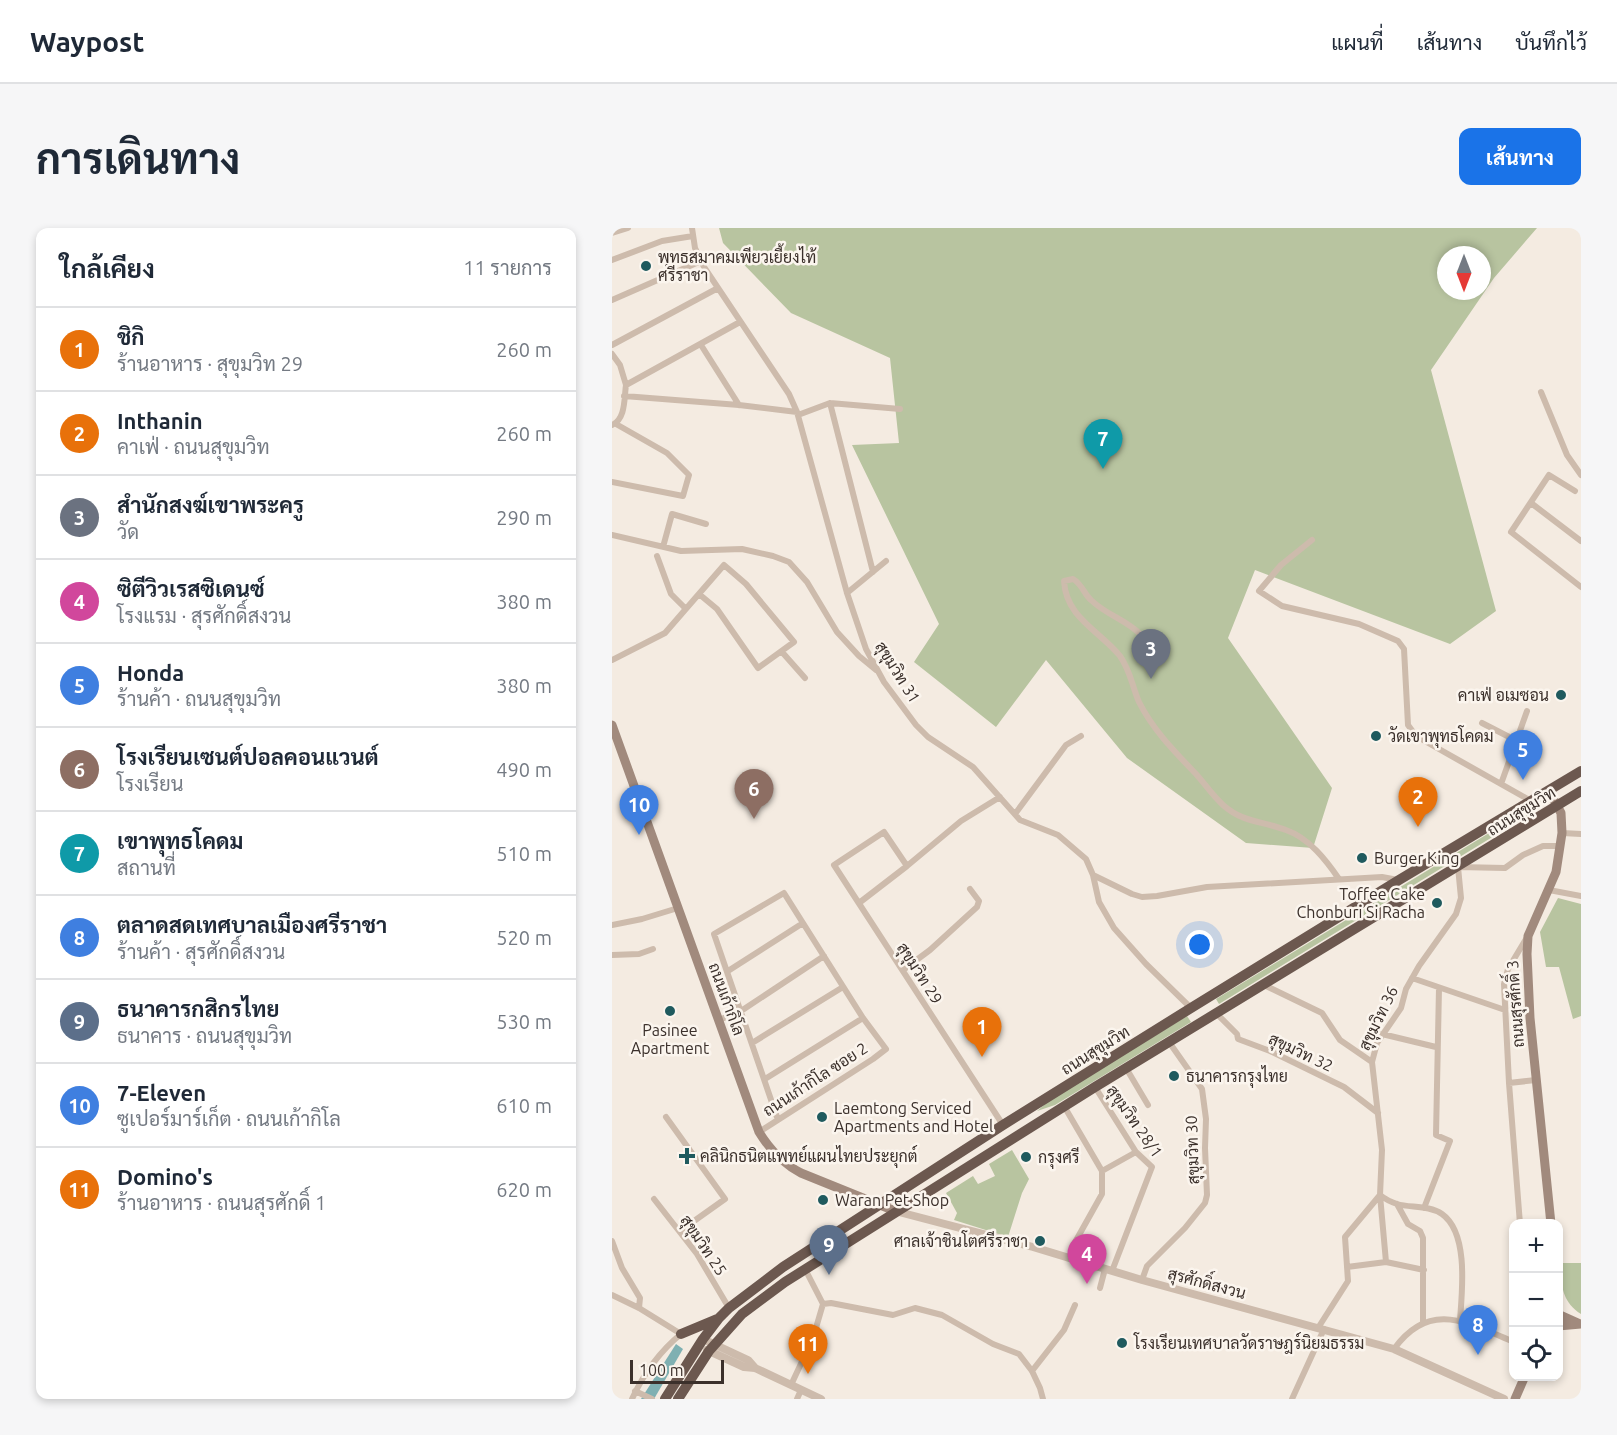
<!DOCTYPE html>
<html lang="th">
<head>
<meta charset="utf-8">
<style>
  body { margin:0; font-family:Ubuntu,Sarabun,sans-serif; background:#f6f6f7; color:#1f2937 }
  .controls { position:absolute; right:18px; bottom:18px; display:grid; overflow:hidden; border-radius:12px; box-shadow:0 3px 9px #0003 }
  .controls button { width:54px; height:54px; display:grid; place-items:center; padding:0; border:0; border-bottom:2px solid #e0e1e3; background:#fff; color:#1f2937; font:30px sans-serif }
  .compass { position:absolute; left:825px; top:18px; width:54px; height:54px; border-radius:50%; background:#fff; box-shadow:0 3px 9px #0003; rotate:180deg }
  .scale { position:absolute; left:18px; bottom:15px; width:94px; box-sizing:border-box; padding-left:6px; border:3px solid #3b302b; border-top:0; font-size:16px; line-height:21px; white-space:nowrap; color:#3b302b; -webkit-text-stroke:4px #fbf5ee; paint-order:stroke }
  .you { position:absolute; left:588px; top:717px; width:21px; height:21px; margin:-15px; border:4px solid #fff; border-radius:50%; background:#1a73e8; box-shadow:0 0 0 9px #1a73e833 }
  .badge { display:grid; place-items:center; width:39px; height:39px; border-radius:50%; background:#1a73e8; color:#fff; font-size:20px; font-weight:700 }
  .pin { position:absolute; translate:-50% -50px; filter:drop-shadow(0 2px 3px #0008) }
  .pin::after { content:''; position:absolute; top:32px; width:21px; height:18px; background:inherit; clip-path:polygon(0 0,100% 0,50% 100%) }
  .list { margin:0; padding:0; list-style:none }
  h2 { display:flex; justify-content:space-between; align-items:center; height:78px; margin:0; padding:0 24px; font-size:26px }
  h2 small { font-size:20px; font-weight:400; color:#747a83 }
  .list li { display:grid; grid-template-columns:39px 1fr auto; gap:18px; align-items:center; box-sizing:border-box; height:84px; padding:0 24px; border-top:2px solid #e0e1e3 }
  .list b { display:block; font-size:22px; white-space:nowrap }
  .list p { margin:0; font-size:20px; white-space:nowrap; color:#747a83 }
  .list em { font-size:20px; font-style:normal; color:#747a83 }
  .icon { flex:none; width:33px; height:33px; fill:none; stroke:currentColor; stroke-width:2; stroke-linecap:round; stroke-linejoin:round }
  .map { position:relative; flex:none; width:969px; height:1171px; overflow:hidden; border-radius:12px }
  header { display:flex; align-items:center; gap:36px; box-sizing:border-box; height:84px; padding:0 30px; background:#fff; border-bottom:2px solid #e0e1e3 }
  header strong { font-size:28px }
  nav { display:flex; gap:33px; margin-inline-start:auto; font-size:21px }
  .intro { display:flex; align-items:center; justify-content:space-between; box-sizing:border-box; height:144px; padding:0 36px }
  h1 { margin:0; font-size:42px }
  .button { padding:15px 27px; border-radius:12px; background:#1a73e8; color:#fff; font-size:21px; font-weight:700 }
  main { display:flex; gap:36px; padding:0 36px }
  aside { flex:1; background:#fff; border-radius:12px; box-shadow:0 3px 9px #0003 }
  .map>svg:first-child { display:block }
</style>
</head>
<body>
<header>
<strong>Waypost</strong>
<nav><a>แผนที่</a><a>เส้นทาง</a><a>บันทึกไว้</a></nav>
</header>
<div class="intro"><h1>การเดินทาง</h1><a class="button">เส้นทาง</a></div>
<main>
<aside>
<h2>ใกล้เคียง<small>11 รายการ</small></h2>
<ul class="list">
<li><span class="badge" style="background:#e8710a">1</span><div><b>ชิกิ</b><p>ร้านอาหาร · สุขุมวิท 29</p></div><em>260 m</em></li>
<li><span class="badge" style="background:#e8710a">2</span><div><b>Inthanin</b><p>คาเฟ่ · ถนนสุขุมวิท</p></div><em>260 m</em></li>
<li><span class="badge" style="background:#6b7280">3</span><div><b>สำนักสงฆ์เขาพระครู</b><p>วัด</p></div><em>290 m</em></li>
<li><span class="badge" style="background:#d1479c">4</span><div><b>ซิตีวิวเรสซิเดนซ์</b><p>โรงแรม · สุรศักดิ์สงวน</p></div><em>380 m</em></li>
<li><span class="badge" style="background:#3f7fe0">5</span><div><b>Honda</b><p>ร้านค้า · ถนนสุขุมวิท</p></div><em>380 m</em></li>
<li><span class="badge" style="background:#8d6e63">6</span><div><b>โรงเรียนเซนต์ปอลคอนแวนต์</b><p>โรงเรียน</p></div><em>490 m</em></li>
<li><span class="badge" style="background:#0f9aa8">7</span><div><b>เขาพุทธโคดม</b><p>สถานที่</p></div><em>510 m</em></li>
<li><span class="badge" style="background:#3f7fe0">8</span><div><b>ตลาดสดเทศบาลเมืองศรีราชา</b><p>ร้านค้า · สุรศักดิ์สงวน</p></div><em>520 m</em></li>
<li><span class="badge" style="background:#5c6f8a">9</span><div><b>ธนาคารกสิกรไทย</b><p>ธนาคาร · ถนนสุขุมวิท</p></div><em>530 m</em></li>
<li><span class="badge" style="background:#3f7fe0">10</span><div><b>7-Eleven</b><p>ซูเปอร์มาร์เก็ต · ถนนเก้ากิโล</p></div><em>610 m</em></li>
<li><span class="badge" style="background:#e8710a">11</span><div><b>Domino's</b><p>ร้านอาหาร · ถนนสุรศักดิ์ 1</p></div><em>620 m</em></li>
</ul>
</aside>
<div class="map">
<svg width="969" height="1171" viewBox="0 0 969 1171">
  <rect width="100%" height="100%" fill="#f4ebe1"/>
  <path fill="#b8c4a0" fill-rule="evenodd" d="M107,0H925L882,50L819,142L884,383L838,416L643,342L616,410L720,560L701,620L634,615L515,530L434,432L384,499L302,434L327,396L240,217L287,215L278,130L179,85L111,15ZM834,27H870V63H834Z
    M918,580L921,582L918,586L607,776L604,771Z
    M946,670L969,676V788L961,791L947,739H934L928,704Z
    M575,788L579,794L443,877L425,883L438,872Z
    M400,922L417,951L410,965L396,1009L342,992L345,985L334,965L361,948L366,956L383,948L377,936Z
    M948,1035H969V1086C950,1074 949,1057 948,1035Z"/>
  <path fill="#7fb0b2" d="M64,1116L71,1121L42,1171H29Z"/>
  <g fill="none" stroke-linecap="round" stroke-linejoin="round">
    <path stroke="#cdbbac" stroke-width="6" d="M80,0L83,20L92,39L177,166L185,184L235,365L254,421L272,454L304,497L316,509L361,539L408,592L446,607L474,631L481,647L487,674L502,700L534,736L579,780
      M0,5L16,0
      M0,32L50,13L81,8
      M0,72L89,33
      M0,117L106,60
      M89,117L127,177
      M0,126L8,137L14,157
      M929,164L955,227L969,247
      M12,168L127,177L185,184
      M218,175L261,344
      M186,187L218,175L288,181
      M0,197C14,191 12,170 14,157L128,94
      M0,254L71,268L77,247L55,225L4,196
      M963,263L937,247L899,304L969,359
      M919,275L969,313
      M0,307L69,323L130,321L161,328L177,334L195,354L225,404L247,428L264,442
      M700,312L669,337L647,363L670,378L747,396L786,413L792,421L796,497L804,508L919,573
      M51,319L60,286L94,296
      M45,328L59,366L74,381
      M235,365L274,333
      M529,407C515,392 494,387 479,372C472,366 470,356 461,351L452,353C454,390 488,403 508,428C519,444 520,458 527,474C541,502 563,524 584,546C593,556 601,568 611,577C631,595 651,593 674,602C697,610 714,632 727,651
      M170,424L193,450
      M0,432L53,405L112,337L134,356L182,414L146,440L105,381L87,366
      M870,495L905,513
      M889,556L915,483
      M403,586L454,517L469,508
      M950,605L969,606
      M295,638L272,604L222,637L391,897
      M481,647L520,666L530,669L545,668L595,659L770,649L786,652
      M937,662L969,668
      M247,675L295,638L349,593L388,569
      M0,697L30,691L66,680
      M0,727L27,726L41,721
      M291,742L318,722L365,679L367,673L358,661
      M116,743L191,695
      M800,750L893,782
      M652,757L710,785L728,812L760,834
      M604,785L625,806L626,811L658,823L732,859L766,885
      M107,792L129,783L212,728
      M770,806L824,819
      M140,815L231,759
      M514,840L536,877
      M153,851L251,790
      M897,855L924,852
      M483,859L524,924L540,939L500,1043
      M452,878L490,943V966L462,1016L458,1031
      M54,889L113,971L68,1003
      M147,904L261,831L274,821L251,790L172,665L102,706L166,892
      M490,943L524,924
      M768,967C773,971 779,974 785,976C798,980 817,977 830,986C857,1005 850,1064 848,1092
      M42,971L85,1026L117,1080
      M785,976L796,996L808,1003L811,1010V1095
      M812,980L838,913L824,907L827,760
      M908,996L897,855L892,756L896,741L914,711
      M0,1013L10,1040L28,1070L27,1080
      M774,1034L768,967L770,922L760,834L765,815L789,780L794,761L807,738L844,686L849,670L846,639L893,640L911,627L931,618H948
      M735,1039L774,1034L812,1042
      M193,1041L211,1076
      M530,1052L535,1038L573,1000L593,975L595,967L593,920L594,891L590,861L557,814
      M488,1060L493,1041
      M0,1067L27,1080L69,1106C47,1124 32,1145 20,1171
      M706,1100L736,1053L733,1009L768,967
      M782,1121C818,1071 856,1095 902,1114
      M420,1143L452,1102L463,1077
      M179,1157L201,1110L211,1076L219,1075L281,1087L303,1080L330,1087L381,1116L407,1126L420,1143L428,1160L431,1171
      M23,1163L40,1171
      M185,1171L189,1162
      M680,1171L712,1101"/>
    <path stroke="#cdbbac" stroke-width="8" d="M283,983L421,1019L530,1052L782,1121L892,1171
      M91,1111L136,1132L143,1140
      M95,1122L132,1139L143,1140L209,1171"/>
    <path stroke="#a18a7d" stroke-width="9" d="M0,497L147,904C158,922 170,935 189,945L283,983
      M937,563L949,585L950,605L944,644L916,708L915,726L918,790L939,996
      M946,1086L968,1096
      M946,1098L969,1096
      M903,1171L913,1148"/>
    <path stroke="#6c584f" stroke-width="10" d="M69,1106L105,1091
      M53,1171L91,1111L107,1090L117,1080L171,1039L391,897L579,780L787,652L969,543
      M66,1171L97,1123L130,1086L173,1054L483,859L969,563"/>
  </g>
  <g fill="#1f5a5e" stroke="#fbf5ee" stroke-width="2">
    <circle cx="34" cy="38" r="6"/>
    <circle cx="949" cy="467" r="6"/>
    <circle cx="764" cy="508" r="6"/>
    <circle cx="750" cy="630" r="6"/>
    <circle cx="825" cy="675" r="6"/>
    <circle cx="58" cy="783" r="6"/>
    <circle cx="562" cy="848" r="6"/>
    <circle cx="210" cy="889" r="6"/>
    <path d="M72 919h6v6h6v6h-6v6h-6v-6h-6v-6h6z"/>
    <circle cx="414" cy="929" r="6"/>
    <circle cx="211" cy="972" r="6"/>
    <circle cx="428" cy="1013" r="6"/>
    <circle cx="510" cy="1115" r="6"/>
  </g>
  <g text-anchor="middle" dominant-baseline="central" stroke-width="5" stroke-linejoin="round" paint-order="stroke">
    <g font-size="16" fill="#3b302b" stroke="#fbf5ee" text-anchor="start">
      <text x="46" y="29">พุทธสมาคมเพียวเยี้ยงไท้<tspan x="46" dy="18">ศรีราชา</tspan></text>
      <text x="937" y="467" text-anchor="end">คาเฟ่ อเมซอน</text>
      <text x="776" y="508">วัดเขาพุทธโคดม</text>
      <text x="762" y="630">Burger King</text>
      <text x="813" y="666" text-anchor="end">Toffee Cake<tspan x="813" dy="18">Chonburi Si Racha</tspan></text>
      <text x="58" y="802" text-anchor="middle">Pasinee<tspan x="58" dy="18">Apartment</tspan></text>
      <text x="574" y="848">ธนาคารกรุงไทย</text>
      <text x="222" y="880">Laemtong Serviced<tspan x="222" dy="18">Apartments and Hotel</tspan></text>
      <text x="88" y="928">คลินิกธนิตแพทย์แผนไทยประยุกต์</text>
      <text x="426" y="929">กรุงศรี</text>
      <text x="223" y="972">Waran Pet Shop</text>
      <text x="416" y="1013" text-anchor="end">ศาลเจ้าชินโตศรีราชา</text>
      <text x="522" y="1115">โรงเรียนเทศบาลวัดราษฎร์นิยมธรรม</text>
    </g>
    <g font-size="16" fill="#3b302b" stroke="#fbf5ee">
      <text transform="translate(286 444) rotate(58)">สุขุมวิท 31</text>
      <text transform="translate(909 583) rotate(-32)">ถนนสุขุมวิท</text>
      <text transform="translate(308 745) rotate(57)">สุขุมวิท 29</text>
      <text transform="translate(115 771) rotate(70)">ถนนเก้ากิโล</text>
      <text transform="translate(903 776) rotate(-94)">ถนนสุรศักดิ์ 3</text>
      <text transform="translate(766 790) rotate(-64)">สุขุมวิท 36</text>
      <text transform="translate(483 822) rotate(-32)">ถนนสุขุมวิท</text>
      <text transform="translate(689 824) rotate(25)">สุขุมวิท 32</text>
      <text transform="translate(203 851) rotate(-33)">ถนนเก้ากิโล ซอย 2</text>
      <text transform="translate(523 893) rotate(55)">สุขุมวิท 28/1</text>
      <text transform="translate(580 922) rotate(-92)">สุขุมวิท 30</text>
      <text transform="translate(92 1017) rotate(56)">สุขุมวิท 25</text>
      <text transform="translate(595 1055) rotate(15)">สุรศักดิ์สงวน</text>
    </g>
  </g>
</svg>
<div class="controls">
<button>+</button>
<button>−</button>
<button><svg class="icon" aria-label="locate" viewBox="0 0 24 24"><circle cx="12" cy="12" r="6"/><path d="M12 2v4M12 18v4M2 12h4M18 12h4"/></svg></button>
</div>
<svg class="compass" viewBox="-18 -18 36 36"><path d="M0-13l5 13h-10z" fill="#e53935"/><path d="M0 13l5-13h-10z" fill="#747a83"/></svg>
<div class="scale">100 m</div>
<div class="you"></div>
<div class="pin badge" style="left:370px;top:829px;background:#e8710a">1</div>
<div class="pin badge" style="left:806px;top:599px;background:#e8710a">2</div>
<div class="pin badge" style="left:539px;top:451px;background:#6b7280">3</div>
<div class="pin badge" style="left:475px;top:1056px;background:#d1479c">4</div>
<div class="pin badge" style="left:911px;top:552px;background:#3f7fe0">5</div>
<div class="pin badge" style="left:142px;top:591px;background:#8d6e63">6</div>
<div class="pin badge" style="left:491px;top:241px;background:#0f9aa8">7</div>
<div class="pin badge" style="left:866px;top:1127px;background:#3f7fe0">8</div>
<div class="pin badge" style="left:217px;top:1047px;background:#5c6f8a">9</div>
<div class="pin badge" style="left:27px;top:607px;background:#3f7fe0">10</div>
<div class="pin badge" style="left:196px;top:1146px;background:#e8710a">11</div>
</div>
</main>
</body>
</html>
